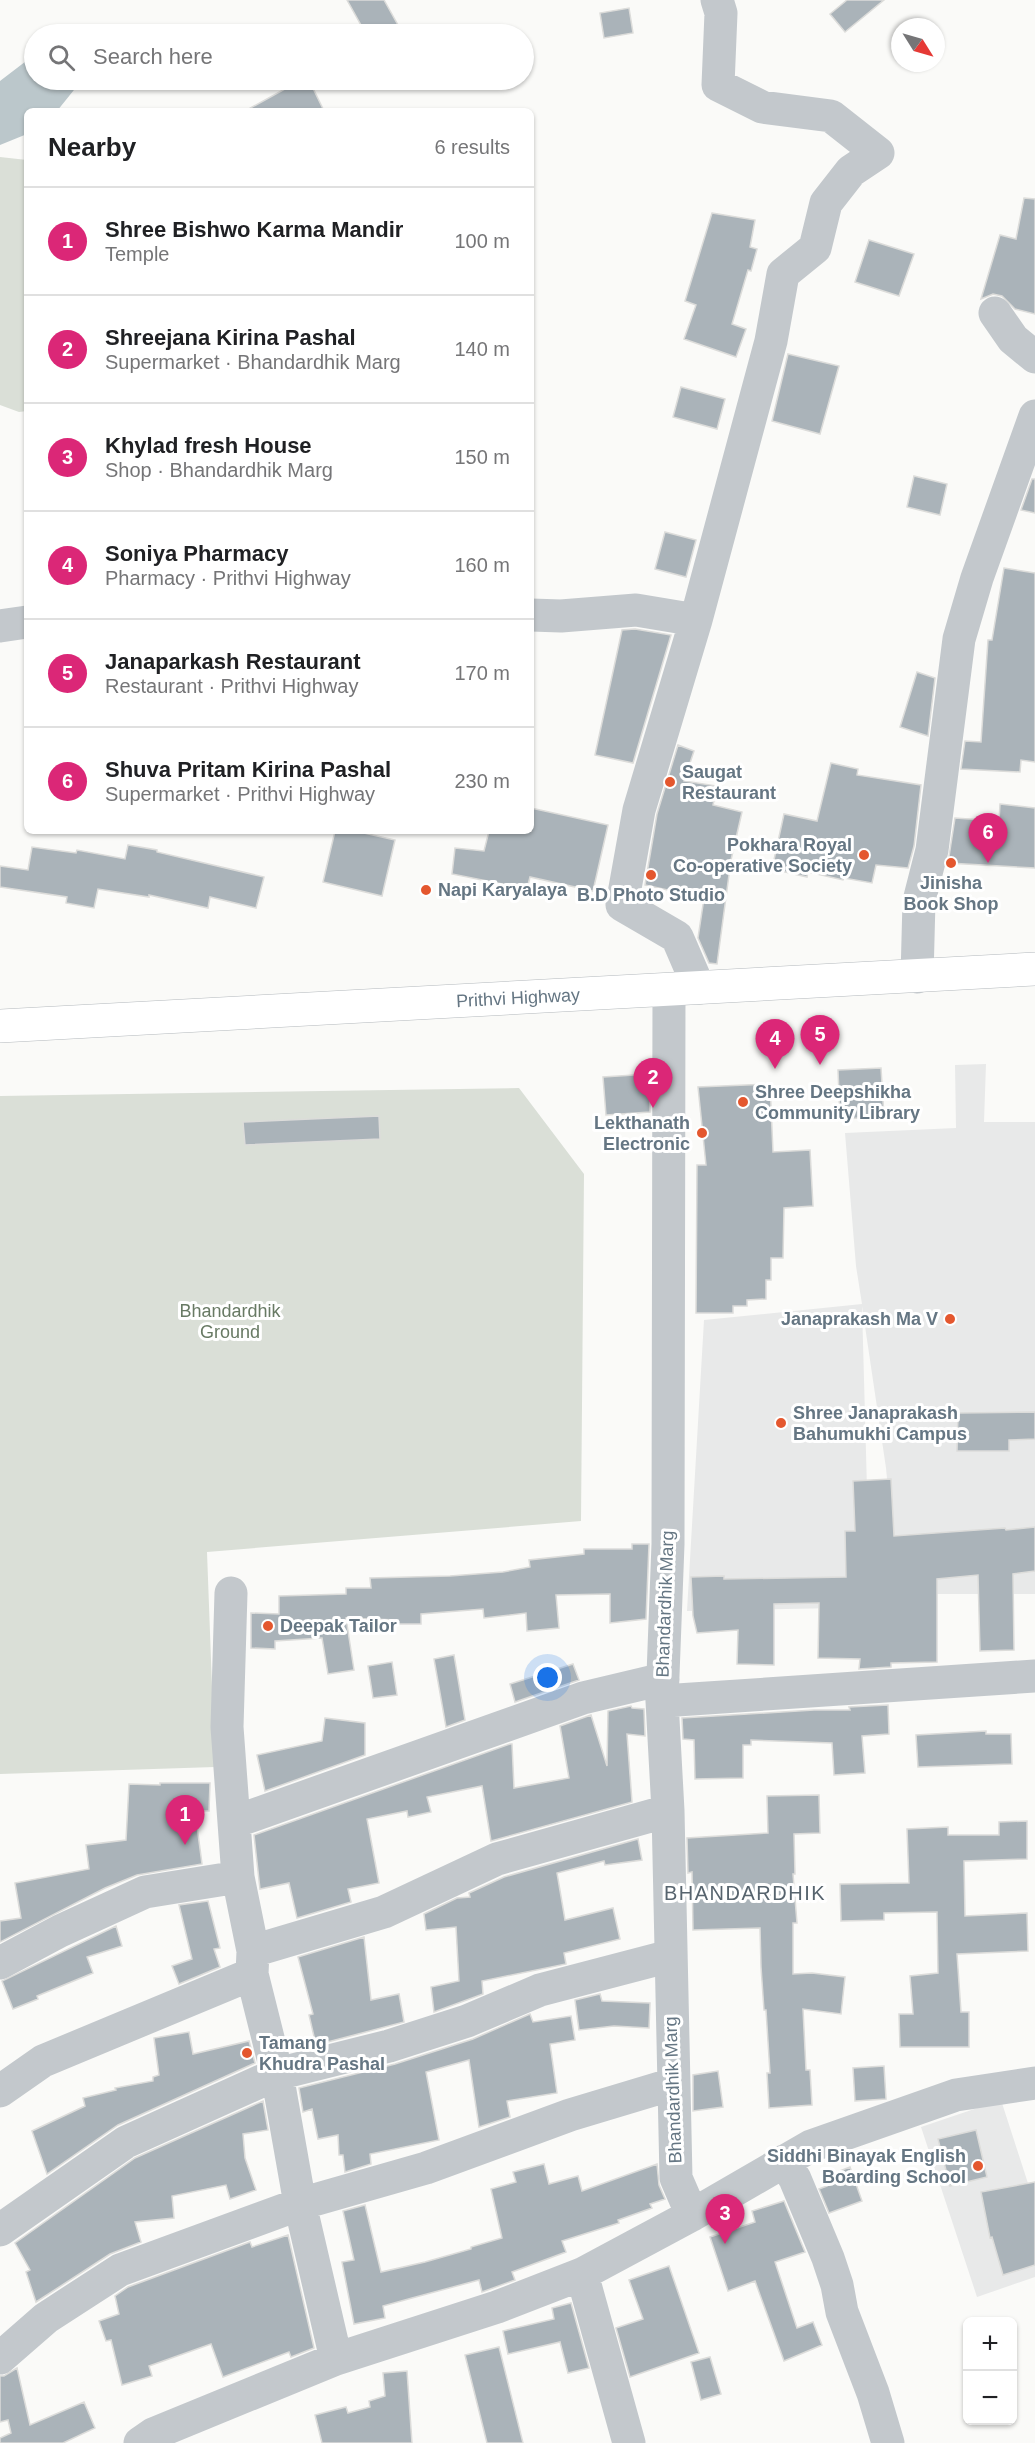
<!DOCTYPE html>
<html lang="en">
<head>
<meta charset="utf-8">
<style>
  body { margin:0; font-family:Helvetica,sans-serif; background:#f2f2f2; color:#202124 }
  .controls { position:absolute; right:18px; bottom:18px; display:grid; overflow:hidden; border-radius:9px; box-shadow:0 2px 4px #0004 }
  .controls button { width:54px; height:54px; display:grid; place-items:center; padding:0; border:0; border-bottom:2px solid #e0e0e0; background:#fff; color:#202124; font:30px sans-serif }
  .compass { position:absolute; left:891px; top:18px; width:54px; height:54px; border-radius:50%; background:#fff; box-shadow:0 2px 4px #0004; rotate:127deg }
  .you { position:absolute; left:548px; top:1678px; width:21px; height:21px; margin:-15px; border:4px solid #fff; border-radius:50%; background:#1a73e8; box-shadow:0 0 0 9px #1a73e833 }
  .badge { display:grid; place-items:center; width:39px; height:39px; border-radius:50%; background:#db2777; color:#fff; font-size:20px; font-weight:700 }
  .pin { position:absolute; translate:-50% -50px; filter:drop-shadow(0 2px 3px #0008) }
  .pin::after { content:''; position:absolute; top:32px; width:21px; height:18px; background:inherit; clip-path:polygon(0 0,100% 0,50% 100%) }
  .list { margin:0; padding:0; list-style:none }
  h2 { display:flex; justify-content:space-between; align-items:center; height:78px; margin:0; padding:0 24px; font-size:26px }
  h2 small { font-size:20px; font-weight:400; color:#757577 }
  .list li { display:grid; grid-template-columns:39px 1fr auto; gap:18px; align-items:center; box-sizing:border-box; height:108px; padding:0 24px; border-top:2px solid #e0e0e0 }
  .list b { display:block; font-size:22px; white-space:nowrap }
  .list p { margin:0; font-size:20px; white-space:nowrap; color:#757577 }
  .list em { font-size:20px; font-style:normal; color:#757577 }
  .icon { flex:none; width:33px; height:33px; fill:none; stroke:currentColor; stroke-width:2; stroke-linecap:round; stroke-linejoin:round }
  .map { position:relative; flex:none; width:1035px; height:2443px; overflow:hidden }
  .search { position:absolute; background:#fff; box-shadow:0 2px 4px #0004; left:24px; top:24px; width:510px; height:66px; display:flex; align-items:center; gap:15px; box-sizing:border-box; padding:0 21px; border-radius:33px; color:#757577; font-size:22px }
  .panel { position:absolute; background:#fff; box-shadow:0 2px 4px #0004; left:24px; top:108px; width:510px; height:726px; border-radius:9px }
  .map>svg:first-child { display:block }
</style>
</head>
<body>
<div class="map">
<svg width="1035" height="2443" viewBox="0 0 1035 2443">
  <rect width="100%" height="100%" fill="#fafaf8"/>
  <path fill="#e8e9e9" d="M986,1064L984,1122H1035V1594H898L886,1468L862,1306L868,1526L886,1607L687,1611L704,1320L862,1304L856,1266L845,1133L956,1128L955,1065Z
    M1001,2100L1035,2205V2277L977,2297L921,2127Z"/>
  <path fill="#dadfd7" d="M0,157L27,160V411L19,412L0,405Z
    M519,1088L584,1174L581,1521L207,1552L215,1767L0,1774V1096Z"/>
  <path fill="#bbc7cb" d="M34,55V80H82L57,111H27V134L0,145V81Z"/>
  <path fill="#aab3b9" stroke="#dcdcda" stroke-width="1.5" d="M347,0H384L403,34H366Z
    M847,0H884L845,32L830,14Z
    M629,8L633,33L604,38L600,13Z
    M301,80H309L324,111H245Z
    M1024,198L1035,199V314L1015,309L1002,296L993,294L981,299L1000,235L1016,239Z
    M712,213L755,220L750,247L757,249L751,271L748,270L732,324L746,329L736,357L684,339L696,305L685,301Z
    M869,240L914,254L899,296L855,282Z
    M788,354L839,366L820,434L772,421Z
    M681,387L725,399L717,429L673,417Z
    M914,476L947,484L940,515L907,507Z
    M1032,479H1035V513L1021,510Z
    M665,532L696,540L686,577L655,569Z
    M1004,568L1035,573V762L1021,760L1020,772L961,769L965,741L981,742L988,640H992Z
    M635,629L671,635L633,763L595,755L622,630Z
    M917,672L935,678L928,736L900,727Z
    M678,745L694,751L684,781L717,786L713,805L742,812L731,860L717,964L709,963L698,938L704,898L645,885L657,814Z
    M831,763L858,769L857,775L921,785L914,846L908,868L876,865L872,883L844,878L843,880L808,872L807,877L772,869L784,814L817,821Z
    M1000,804L1035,808V868L948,863L955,818L999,821Z
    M531,808L608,825L593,891L530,877L527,889L452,874L455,848L484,851L489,831H531Z
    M335,831H355L395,840L382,896L323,882Z
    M128,845L157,850V852L264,877L256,908L210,897L208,908L149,895V897L98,889L94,908L66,903L67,897L0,887V866L28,870L32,847L76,853L77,850L125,859Z
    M881,1068L884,1117L840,1119L838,1070Z
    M650,1074V1112L606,1115L603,1077Z
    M770,1084L773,1152L810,1150L813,1206L784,1208L783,1258H771V1280H766V1299L747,1300V1306H733V1313H696L697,1165H706L698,1087Z
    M379,1116L380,1139L245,1145L243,1122Z
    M1035,1412V1439L1009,1440V1451H957L958,1413Z
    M891,1479L894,1536L1005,1528L1006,1530L1035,1527V1571L1013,1574L1014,1650L980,1651L978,1575L937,1579V1662L891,1663V1667L859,1669L860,1659L818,1658L819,1603L774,1604V1665L737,1664L738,1630L697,1633L693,1616L691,1577L724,1576V1579L846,1577L845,1531H855L853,1481Z
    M632,1544H649L646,1619L610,1623V1594L556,1595L559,1628L527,1631L526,1613L484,1618L483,1609L421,1614V1624H396V1620L346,1618L354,1670L328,1674L322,1638L275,1641V1649L251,1648V1613L279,1614V1596L346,1594V1588H371L370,1578L450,1576L503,1572L530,1567L529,1560L584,1554V1549H632Z
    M454,1655L465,1720L446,1727L434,1659Z
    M392,1662L397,1695L373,1698L368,1666Z
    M573,1664L579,1680L515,1702L510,1684Z
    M888,1705L889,1734L862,1736L865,1773L834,1775L832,1743L751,1740V1745H743V1778L695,1779L694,1740L683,1739L682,1718L814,1710H850L849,1707Z
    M631,1706L632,1708L644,1709L645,1736L627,1734L632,1802L491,1841L482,1786L427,1797L431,1812L408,1817L407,1811L367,1819L379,1883L348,1889L351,1902L297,1918L289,1883L260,1889L254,1835L510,1744H512L514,1788L569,1778L560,1726L591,1715L607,1766L608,1711Z
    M325,1718L365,1723V1755L265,1791L257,1755L322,1741Z
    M986,1731V1734H1011L1012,1764L918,1767L916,1735Z
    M160,1783H210L209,1811H195L202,1864L137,1875L105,1888L0,1942V1921L21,1918L15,1883L89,1869L86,1845L126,1840L129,1784L160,1785Z
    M819,1795L820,1833L794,1834L795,1874H793L797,1923H793V1974L812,1973L845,1977L841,2014L803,2009L806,2070H810L812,2105L769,2108L767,2073H770L766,2010H764L761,1967L760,1928L693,1930L692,1872L688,1873L687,1838L768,1833L767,1796Z
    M1027,1821V1859L964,1861L965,1916L1027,1913L1028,1951L957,1954L961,2012H969V2047H900L899,2014H913L910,1976L938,1973L937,1912L884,1913V1920L841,1921L840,1884L909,1883L907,1829L948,1827V1835H999V1822Z
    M638,1839L642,1860L605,1865L604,1861L557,1873L565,1920L613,1908L620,1939L564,1953L566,1964L482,1981L483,1994L434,2012L431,1987L459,1981L456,1927L426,1930L424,1914L457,1898L470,1897L469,1893L504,1877Z
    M208,1901L220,1948L214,1949L220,1967L179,1984L172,1966L192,1959L179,1905Z
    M116,1926L122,1946L87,1957L93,1973L37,1996L38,1999L13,2009L2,1981Z
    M364,1937L371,2000L399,1994L404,2022L316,2045L309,2015L313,2014L298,1957Z
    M600,1994L602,2001L650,2003L649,2028L614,2026L579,2030L575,2000Z
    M530,2014L533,2022L571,2016L575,2040L550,2044L557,2093L507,2101L510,2117L479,2127L469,2060L426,2072L439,2140L370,2154L371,2164L345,2172L343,2155H339L338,2135L318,2139L312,2109L303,2112L299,2088L395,2064L473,2039Z
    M189,2032L193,2054L249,2041L255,2063L118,2125L47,2174L32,2131L85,2106L83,2098L116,2090L115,2088L153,2081V2077L159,2075L154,2038Z
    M884,2066L886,2099L855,2101L853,2068Z
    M718,2071L723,2107L693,2111V2075Z
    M263,2101L268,2130L243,2134L245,2158L256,2190L230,2199L226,2185L172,2196L174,2218L135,2222L141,2242L110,2254L36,2302L26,2272L30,2270L15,2243L135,2158Z
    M976,2130L987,2177L950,2186L938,2139Z
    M544,2164L549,2184L578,2176L582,2191L657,2164L659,2185L665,2199L650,2204L652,2208L618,2220L619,2223L562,2241L566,2252L512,2272L515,2280L482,2292L479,2280L412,2298L383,2306L385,2318L354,2324L342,2262L354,2260L343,2211L365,2205L381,2272L425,2262L471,2249V2247L502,2238L491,2189L516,2182L513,2172Z
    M850,2167L862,2201L829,2213L819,2189L827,2186L824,2177Z
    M1035,2182V2265L1003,2275L992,2237L990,2238L981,2192Z
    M784,2201L805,2252L775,2262L797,2328L813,2322L822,2345L784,2361L755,2281L728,2291L710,2237L755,2222L752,2211Z
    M288,2235L314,2348L291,2357L289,2352L223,2377L211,2344L149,2366L152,2376L122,2385L111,2340L106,2341L99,2321L119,2314L115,2296L128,2287L250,2242L252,2247Z
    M669,2266L699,2353L630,2377L616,2328L643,2319L629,2280Z
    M571,2303L589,2368L568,2373L560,2342L508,2354L503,2331L554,2319L552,2308Z
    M499,2347L523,2443H487L465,2355Z
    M710,2357L721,2394L701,2400L691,2362Z
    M17,2368L30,2425L84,2402L95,2428L63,2443H0V2438L11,2433L8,2420L0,2422V2376H4Z
    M407,2371L412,2443H322L315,2415L346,2407L348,2413L370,2407L369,2401L385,2396L383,2373Z"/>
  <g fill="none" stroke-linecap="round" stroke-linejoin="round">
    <defs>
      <path id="highway" d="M0,1026L1035,969"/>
    </defs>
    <use href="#highway" stroke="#b4b9bd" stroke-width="34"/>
    <path stroke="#c3c8cc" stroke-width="33" d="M995,313L1013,339L1035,357
      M531,615L561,616L636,610L696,620
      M0,626L27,622
      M917,977L919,901L932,850L959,639L977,578L1035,416
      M699,988L677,937L622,905L639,810L696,620L771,341L783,274L815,248L826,203L851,171L878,153L831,116L762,107L718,85L721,13L717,0
      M669,990L668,1544L662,1701L668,1811L676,2178L692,2215
      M231,1593L227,1727L238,1877L253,1951L252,1974L277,2074L300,2204L336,2359
      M662,1701L1035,1676
      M234,1822L583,1698L663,1679
      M253,1951L384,1912L497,1859L668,1811
      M0,1963L60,1931L145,1892L238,1877
      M0,2091L43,2061L252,1974
      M784,2161L795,2179L828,2258L837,2285L842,2312L873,2393L888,2443
      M0,2230L126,2142L277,2074L389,2046L467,2021L540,1990L670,1956
      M582,2274L629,2443
      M0,2358L46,2318L120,2270L300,2204L426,2168L570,2115L673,2084
      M140,2443L153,2434L336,2359L497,2307L582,2274L692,2215L811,2146L956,2095L1035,2083"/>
    <use href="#highway" stroke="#fff" stroke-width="33"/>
  </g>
  <g fill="#e4572e" stroke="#fff" stroke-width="2">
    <circle cx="670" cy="782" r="6"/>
    <circle cx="864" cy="855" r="6"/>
    <circle cx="951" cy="863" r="6"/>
    <circle cx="651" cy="875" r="6"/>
    <circle cx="426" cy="890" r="6"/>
    <circle cx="743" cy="1102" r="6"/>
    <circle cx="702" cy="1133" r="6"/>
    <circle cx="950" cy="1319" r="6"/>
    <circle cx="781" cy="1423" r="6"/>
    <circle cx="268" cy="1626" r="6"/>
    <circle cx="247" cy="2053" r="6"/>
    <circle cx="978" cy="2166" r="6"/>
  </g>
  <g text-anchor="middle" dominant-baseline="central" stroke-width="6" stroke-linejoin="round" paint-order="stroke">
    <g font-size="18" font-weight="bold" fill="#657683" stroke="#fff" text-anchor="start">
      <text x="682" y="772">Saugat<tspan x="682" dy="21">Restaurant</tspan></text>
      <text x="852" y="845" text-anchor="end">Pokhara Royal<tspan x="852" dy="21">Co-operative Society</tspan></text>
      <text x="951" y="883" text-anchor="middle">Jinisha<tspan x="951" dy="21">Book Shop</tspan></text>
      <text x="438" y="890">Napi Karyalaya</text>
      <text x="651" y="895" text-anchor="middle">B.D Photo Studio</text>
      <text x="755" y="1092">Shree Deepshikha<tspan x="755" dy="21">Community Library</tspan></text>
      <text x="690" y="1123" text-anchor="end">Lekthanath<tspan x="690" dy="21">Electronic</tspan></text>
      <text x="938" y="1319" text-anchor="end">Janaprakash Ma V</text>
      <text x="793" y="1413">Shree Janaprakash<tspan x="793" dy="21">Bahumukhi Campus</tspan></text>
      <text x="280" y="1626">Deepak Tailor</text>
      <text x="259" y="2043">Tamang<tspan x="259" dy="21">Khudra Pashal</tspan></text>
      <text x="966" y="2156" text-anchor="end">Siddhi Binayak English<tspan x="966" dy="21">Boarding School</tspan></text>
    </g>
    <g font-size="18" fill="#657683" stroke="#fff">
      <text transform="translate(518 998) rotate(-3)">Prithvi Highway</text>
      <text transform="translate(665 1604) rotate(-88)">Bhandardhik Marg</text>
      <text transform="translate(673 2090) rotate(-92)">Bhandardhik Marg</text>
    </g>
    <g font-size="18" fill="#687a64" stroke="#fff">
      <text x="230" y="1311">Bhandardhik<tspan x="230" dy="21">Ground</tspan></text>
    </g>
    <g font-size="20" letter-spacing="1.5" fill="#57646e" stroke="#fff">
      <text x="745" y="1893">BHANDARDHIK</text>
    </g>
  </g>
</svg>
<div class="controls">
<button>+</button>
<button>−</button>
</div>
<svg class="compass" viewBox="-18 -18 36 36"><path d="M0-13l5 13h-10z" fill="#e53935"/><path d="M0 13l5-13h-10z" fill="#757577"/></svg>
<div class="you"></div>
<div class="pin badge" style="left:185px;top:1845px">1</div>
<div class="pin badge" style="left:653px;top:1108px">2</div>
<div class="pin badge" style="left:725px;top:2244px">3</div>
<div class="pin badge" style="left:775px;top:1069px">4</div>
<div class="pin badge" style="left:820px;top:1065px">5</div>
<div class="pin badge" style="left:988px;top:863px">6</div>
<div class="search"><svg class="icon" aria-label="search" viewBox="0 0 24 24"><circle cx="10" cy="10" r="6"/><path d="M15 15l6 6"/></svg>Search here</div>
<section class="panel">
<h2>Nearby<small>6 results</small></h2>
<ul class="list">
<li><span class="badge">1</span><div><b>Shree Bishwo Karma Mandir</b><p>Temple</p></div><em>100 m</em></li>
<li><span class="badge">2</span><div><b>Shreejana Kirina Pashal</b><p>Supermarket · Bhandardhik Marg</p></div><em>140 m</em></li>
<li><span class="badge">3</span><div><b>Khylad fresh House</b><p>Shop · Bhandardhik Marg</p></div><em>150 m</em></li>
<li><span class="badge">4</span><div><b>Soniya Pharmacy</b><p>Pharmacy · Prithvi Highway</p></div><em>160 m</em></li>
<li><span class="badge">5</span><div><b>Janaparkash Restaurant</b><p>Restaurant · Prithvi Highway</p></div><em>170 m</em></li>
<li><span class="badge">6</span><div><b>Shuva Pritam Kirina Pashal</b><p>Supermarket · Prithvi Highway</p></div><em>230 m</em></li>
</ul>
</section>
</div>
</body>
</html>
